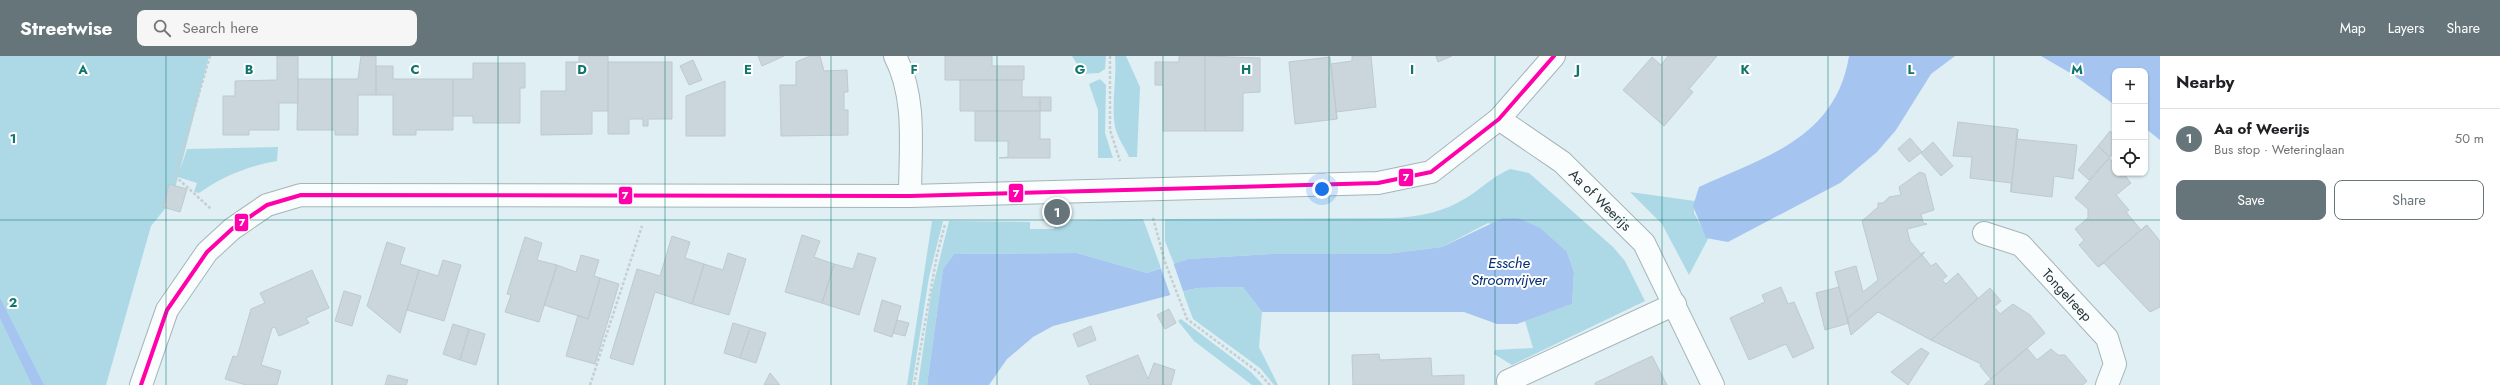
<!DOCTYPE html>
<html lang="en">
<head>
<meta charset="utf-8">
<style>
  body { margin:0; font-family:Jost,sans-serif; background:#f6f6f6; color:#202124 }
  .controls { position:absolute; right:12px; top:12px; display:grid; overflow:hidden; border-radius:8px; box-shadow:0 1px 3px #0004 }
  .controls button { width:36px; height:36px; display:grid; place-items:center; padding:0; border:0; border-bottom:1px solid #e0e0e0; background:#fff; color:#202124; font:20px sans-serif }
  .you { position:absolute; left:1322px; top:133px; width:14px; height:14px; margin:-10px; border:3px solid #fff; border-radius:50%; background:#1a73e8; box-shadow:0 0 0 6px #1a73e833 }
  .badge { display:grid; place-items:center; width:26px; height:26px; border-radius:50%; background:#66757a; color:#fff; font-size:13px; font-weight:700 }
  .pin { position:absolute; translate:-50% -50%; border:2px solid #fff; box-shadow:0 1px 4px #0006 }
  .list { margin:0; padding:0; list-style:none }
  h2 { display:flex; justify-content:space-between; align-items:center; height:52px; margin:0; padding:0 16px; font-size:17px }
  h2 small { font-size:13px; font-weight:400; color:#757577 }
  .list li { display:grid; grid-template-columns:26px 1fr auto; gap:12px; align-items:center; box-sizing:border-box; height:60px; padding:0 16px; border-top:1px solid #e0e0e0 }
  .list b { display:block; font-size:15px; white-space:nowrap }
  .list p { margin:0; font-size:13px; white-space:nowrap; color:#757577 }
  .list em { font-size:13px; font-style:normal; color:#757577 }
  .actions { display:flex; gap:8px; padding:12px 16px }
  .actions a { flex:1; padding:9px 0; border:1px solid #66757a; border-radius:8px; text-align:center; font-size:14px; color:#66757a }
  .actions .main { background:#66757a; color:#fff }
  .icon { flex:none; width:22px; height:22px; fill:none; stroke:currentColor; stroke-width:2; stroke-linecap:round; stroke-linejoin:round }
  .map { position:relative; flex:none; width:2160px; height:329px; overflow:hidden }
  header { display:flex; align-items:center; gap:24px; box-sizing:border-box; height:56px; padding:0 20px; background:#66757a; color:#fff }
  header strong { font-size:19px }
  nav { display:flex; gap:22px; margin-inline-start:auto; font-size:14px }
  .search { width:280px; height:36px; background:#f6f6f6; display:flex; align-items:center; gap:10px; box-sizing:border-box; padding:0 14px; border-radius:8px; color:#757577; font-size:15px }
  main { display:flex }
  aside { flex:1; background:#fff }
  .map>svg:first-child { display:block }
</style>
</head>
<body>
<header>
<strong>Streetwise</strong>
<div class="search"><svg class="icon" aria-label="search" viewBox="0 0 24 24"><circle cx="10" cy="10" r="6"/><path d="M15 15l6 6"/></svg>Search here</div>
<nav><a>Map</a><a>Layers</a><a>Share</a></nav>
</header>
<main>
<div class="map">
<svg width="2160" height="329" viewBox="0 0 2160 329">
  <rect width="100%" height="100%" fill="#dfeff4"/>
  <path fill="#add9e6" d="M0,0H209L180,114L187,93L278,91L277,105C248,110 223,120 199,137L194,136L197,127L178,121L172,144L151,170L106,329H0Z
    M1072,0H1106L1105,13L1099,17L1083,18Z
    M1115,0H1126L1140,31L1137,101H1129C1124,90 1118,83 1115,71C1111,48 1117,23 1115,0Z
    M1100,23L1106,29L1105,77L1113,102H1098V54L1089,28Z
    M1510,113L1529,117L1613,191L1625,205L1645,245L1512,309L1494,298L1495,294L1533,292L1525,265L1572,248L1574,216L1567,196L1488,167L1442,191L1386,198H1271L1188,203L1174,208L1165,185V163L1392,162C1418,161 1444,156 1466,142C1481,133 1493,120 1510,113Z
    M1630,136L1695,145L1694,157L1708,183L1689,219L1662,168Z
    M1143,163L1161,212L1147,217L1077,197L954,198L943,213L927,329H918L931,238L949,165L1030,166V173H1054V165Z
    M932,165H943L929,221L912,329H907Z
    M1243,231L1262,256L1259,291L1278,329H1274L1260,312L1193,263L1183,236L1197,232Z
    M1181,263L1251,316L1263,329H1252L1194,285L1178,265Z"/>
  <path fill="#a6c4f0" d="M1849,0H1955L1931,18L1896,74L1877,96L1840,127L1728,186L1706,182L1693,150L1699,131C1765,101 1836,82 1849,0Z
    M2041,0H2160V84L2145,72V15H2115V49L2072,18Z
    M1503,162H1518L1540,172L1567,196L1574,216L1572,248L1517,268H1497L1464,256H1262L1243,231L1197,232L1053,270L1033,281L1007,303L989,329H927L943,213L954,198L1077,197L1147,217L1188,203L1271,198H1386L1442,191Z
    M0,242L44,329H32L0,262Z"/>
  <path fill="#dfeff4" d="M1173,206L1184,238L1171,241L1160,210Z"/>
  <path fill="#cad6dc" stroke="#bdcad0" d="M277,0H298V47H279V74H249V79H223V40H235V25L277,24Z
    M361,0H376V39H358V79H335V74H297L298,23H358Z
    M579,0H608V55H592V78L541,79V35H566V6H579Z
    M758,0H784L762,10Z
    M820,0L824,15L847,14L848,36H844V54H848V79L781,80L780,29H796V6L810,0Z
    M945,0H992V10H1024V24H945Z
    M1179,0H1205V75H1163V29H1155V6H1179Z
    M1205,0L1260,2V36L1243,37V75H1205Z
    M1352,0H1371L1376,51L1336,56L1337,63L1331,8L1352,5Z
    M1436,0H1452L1438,6Z
    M1668,0H1717L1689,33L1693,36L1664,70L1623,34L1652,1L1661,9Z
    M1330,1L1337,63L1295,68L1289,6Z
    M693,4L702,24L689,29L680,10Z
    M608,6H672V63H648V70H643V63H629V78H608Z
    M473,7H525V32H520V67H473V60H453V23H473Z
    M376,10H393V23H453V74H416V79H393V39H376Z
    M960,24H1022V41H1040V55H960Z
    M725,25V80H686V40Z
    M1040,41H1051V55H1040Z
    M975,55H1040V83H1050V102H999L1008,101V85H975Z
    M1958,66L2017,73L2011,136V127L1970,122L1972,101L1953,100Z
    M2018,73L2017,83L2077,89L2073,123L2054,120L2052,141L2011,136Z
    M2110,75L2115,79V95L2110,101L2098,90Z
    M1910,82L1922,96L1909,106L1898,93Z
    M1933,86L1953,110L1941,120L1921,97Z
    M2098,90L2110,101L2089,124L2078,114Z
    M2109,102L2115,108V117H2123L2131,127L2116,139L2129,154L2126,156L2141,174L2147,169L2098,211L2079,189L2084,184L2075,173L2088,162V153L2075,142Z
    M1920,116L1925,118L1934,154L1921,158L1923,167L1927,168L1907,173L1910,185L1921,198L1925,196L1847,263L1835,216L1856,210L1863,236L1878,224L1862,165L1878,151V147H1883L1889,141L1901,139L1899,131Z
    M169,128L187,133L180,156L163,151Z
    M2147,169L2160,185V251L2150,256L2104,207L2098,211Z
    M802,179L820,185L814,201L834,208L822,247L785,236Z
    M672,180L690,186L685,202L704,208L692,248L655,236L633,309L610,302L637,213L660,220Z
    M525,181L542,187L537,204L557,209L539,266L505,256L511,239L507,238Z
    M387,186L405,192L400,208L419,214L400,277L367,250Z
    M1925,196L1922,199L1931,210L1936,207L1947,220L1942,224L1946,228L1958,217L1978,242L1931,284L1878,256L1851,279L1847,263Z
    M728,197L746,203L729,259L692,248L704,208L723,214Z
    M858,197L876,202L859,259L822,247L834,208L853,213Z
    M581,199L599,204L594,220L600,222L588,263L544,249L557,209L576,216Z
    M443,204L461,209L444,265L407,254L419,214L438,220Z
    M312,214L329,252L306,262L309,267L279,280L275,271L272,272L261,309L281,315L277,329H246L225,323L233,300L237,301L251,253L265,247L260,237Z
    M600,222L619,228L595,308L566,300L578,259L588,263Z
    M1781,231L1788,248L1794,246L1814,292L1793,302L1786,288L1749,304L1730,262L1765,246L1762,239Z
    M1839,231L1849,267L1825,274L1816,237Z
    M1990,232L2001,245L1994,251L2000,258L2013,248L2030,259L2045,277L1991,323L1980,310L1981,308L1931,284Z
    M344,235L361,240L352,270L335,265Z
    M882,244L901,250L892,281L874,275Z
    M1169,253L1176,267L1165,273L1157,259Z
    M897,264L909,267L905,280L893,277Z
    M733,267L750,272L740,302L724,297Z
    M453,268L469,273L460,304L443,298Z
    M1091,270L1096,284L1078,291L1073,278Z
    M750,272L766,277L756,307L740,302Z
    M469,273L485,278L476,309L460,304Z
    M1921,292L1929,297L1908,329L1891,316Z
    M2027,292L2037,304L2051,293L2058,299H2065L2087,325L2083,329H1984Z
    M1379,298L1380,304L1431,302L1432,320L1464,319V329H1353L1352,299Z
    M1138,299L1148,323L1154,307L1175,314L1171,329H1090L1086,320Z
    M1652,300L1667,329H1595V327Z
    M770,317L780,329H764Z
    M388,319L408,324L406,329H385Z"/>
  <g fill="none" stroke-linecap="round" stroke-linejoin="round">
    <defs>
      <g id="minor">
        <path d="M895,0C917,43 910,92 910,140"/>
        <path id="s1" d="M1499,63L1562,106L1644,187L1713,329"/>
        <path id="s2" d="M1984,177L2021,189L2107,282L2115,308L2107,329"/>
        <path d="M1508,325L1675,248"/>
        <path d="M141,329L167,254L207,196L232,173L267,149L301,139L910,140L1378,127L1431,116L1499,63L1554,0"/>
      </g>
    </defs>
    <use href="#minor" stroke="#a6b4b8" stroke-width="24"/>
    <path stroke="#c6ced0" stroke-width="2.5" stroke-dasharray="3 2" stroke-linecap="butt" d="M210,0L175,120L211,153
      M1110,0V74L1120,105
      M1153,162L1165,206L1187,263L1258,316L1270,329
      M590,329L642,170
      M914,329L937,199L945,168"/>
    <use href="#minor" stroke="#fafdfd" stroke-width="22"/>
    <defs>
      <path id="bus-1" d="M141,329L167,254L207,196L232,173L267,149L301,139L910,140L1378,127L1431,116L1499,63L1554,0"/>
    </defs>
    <use href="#bus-1" stroke="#fff" stroke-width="7"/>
    <use href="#bus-1" stroke="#f0a" stroke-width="4"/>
  </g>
  <path fill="none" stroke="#0f766e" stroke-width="1" stroke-opacity="0.55" d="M166,0V329M332,0V329M498,0V329M665,0V329M831,0V329M997,0V329M1163,0V329M1329,0V329M1495,0V329M1662,0V329M1828,0V329M1994,0V329M0,164H2160"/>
  <g text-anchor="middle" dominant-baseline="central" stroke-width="4" stroke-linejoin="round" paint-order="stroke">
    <g font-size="14" fill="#253338" stroke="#fff">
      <text stroke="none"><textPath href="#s1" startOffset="130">Aa of Weerijs</textPath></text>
      <text stroke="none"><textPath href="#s2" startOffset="107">Tongelreep</textPath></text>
    </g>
    <g font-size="15" font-style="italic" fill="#042f73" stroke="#fff">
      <text x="1509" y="207">Essche<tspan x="1509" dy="17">Stroomvijver</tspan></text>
    </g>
  </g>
  <g font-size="13" text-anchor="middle" font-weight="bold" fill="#0f766e" stroke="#fff" stroke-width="4" stroke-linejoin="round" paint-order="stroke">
    <text x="83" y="18">A</text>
    <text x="249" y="18">B</text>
    <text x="415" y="18">C</text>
    <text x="582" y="18">D</text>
    <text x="748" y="18">E</text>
    <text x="914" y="18">F</text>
    <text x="1080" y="18">G</text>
    <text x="1246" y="18">H</text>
    <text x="1412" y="18">I</text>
    <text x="1578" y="18">J</text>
    <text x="1745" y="18">K</text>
    <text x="1911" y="18">L</text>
    <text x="2077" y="18">M</text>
    <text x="13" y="87">1</text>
    <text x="13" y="251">2</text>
  </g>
  <g stroke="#fff" stroke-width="1.5">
    <rect x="1398" y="112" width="16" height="19" rx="4" fill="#f0a"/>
    <rect x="1008" y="127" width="16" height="20" rx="4" fill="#f0a"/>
    <rect x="618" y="130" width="15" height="19" rx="4" fill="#f0a"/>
    <rect x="234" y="157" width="15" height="19" rx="4" fill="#f0a"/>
  </g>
  <g font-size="11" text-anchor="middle" font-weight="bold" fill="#fff">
    <text x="1406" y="125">7</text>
    <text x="1016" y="141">7</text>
    <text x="625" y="143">7</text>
    <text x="242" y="170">7</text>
  </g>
</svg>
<div class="controls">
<button>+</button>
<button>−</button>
<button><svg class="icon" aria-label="locate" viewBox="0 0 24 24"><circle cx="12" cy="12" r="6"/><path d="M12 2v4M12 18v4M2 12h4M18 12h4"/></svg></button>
</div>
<div class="you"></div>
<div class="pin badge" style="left:1057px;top:156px">1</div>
</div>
<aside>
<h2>Nearby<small></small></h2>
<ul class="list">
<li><span class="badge">1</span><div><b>Aa of Weerijs</b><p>Bus stop · Weteringlaan</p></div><em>50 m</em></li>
</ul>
<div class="actions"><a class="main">Save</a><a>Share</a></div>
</aside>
</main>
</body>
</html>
